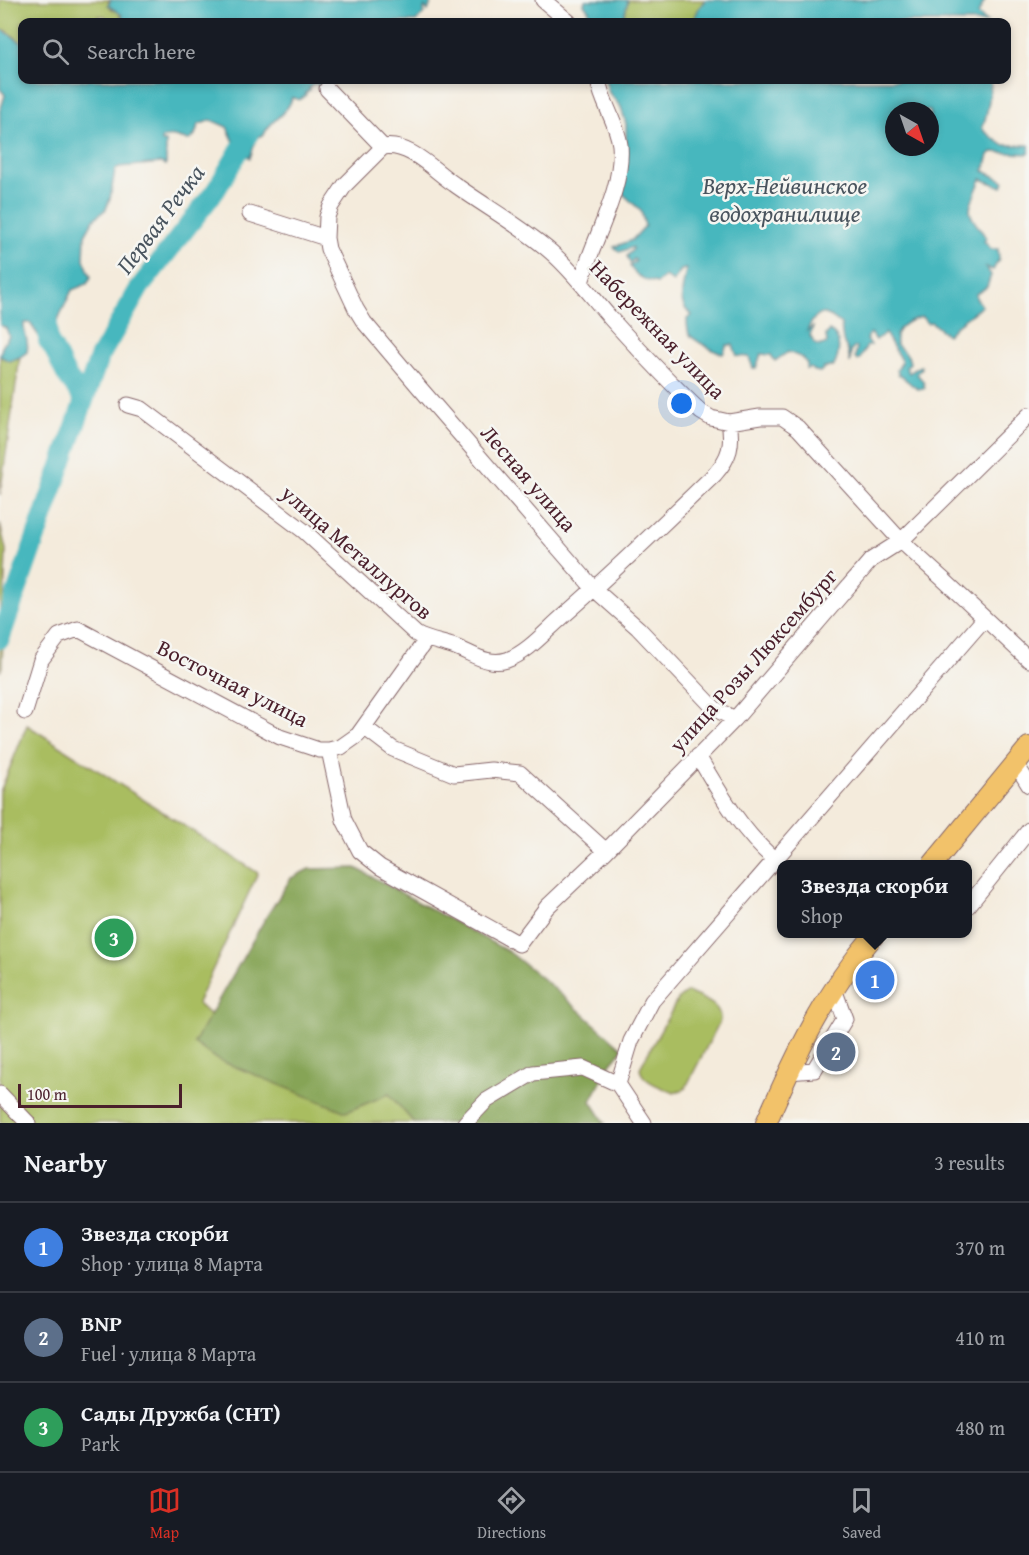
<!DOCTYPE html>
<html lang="en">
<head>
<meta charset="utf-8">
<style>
  body { margin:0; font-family:"Gentium Book Plus",serif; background:#20242c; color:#f1f3f6 }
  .compass { position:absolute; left:885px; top:102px; width:54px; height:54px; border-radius:50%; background:#171b24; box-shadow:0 3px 9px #0003; rotate:140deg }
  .scale { position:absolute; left:18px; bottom:15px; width:164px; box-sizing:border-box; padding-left:6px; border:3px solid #4a1f2b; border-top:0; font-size:16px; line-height:21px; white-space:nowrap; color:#4a1f2b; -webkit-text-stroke:4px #f6f6f2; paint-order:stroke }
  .you { position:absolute; left:682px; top:404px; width:21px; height:21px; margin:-15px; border:4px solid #fff; border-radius:50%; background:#1a73e8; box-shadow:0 0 0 9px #1a73e833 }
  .badge { display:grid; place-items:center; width:39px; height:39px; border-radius:50%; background:#d93025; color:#fff; font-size:20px; font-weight:700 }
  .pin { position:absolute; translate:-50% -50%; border:3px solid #fff; box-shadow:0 2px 6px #0006 }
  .popup { position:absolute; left:777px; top:860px; width:195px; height:78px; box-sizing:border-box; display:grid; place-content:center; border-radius:12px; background:#171b24; filter:drop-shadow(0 2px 4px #0005); font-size:20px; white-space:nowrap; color:#9ea1a6 }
  .popup b { font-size:22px; color:#f1f3f6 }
  .popup::after { content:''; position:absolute; left:50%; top:100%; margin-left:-12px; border:12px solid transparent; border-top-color:#171b24 }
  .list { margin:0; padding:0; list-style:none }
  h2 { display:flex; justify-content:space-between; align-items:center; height:78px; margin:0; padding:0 24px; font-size:26px }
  h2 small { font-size:20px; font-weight:400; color:#9ea1a6 }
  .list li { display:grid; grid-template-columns:39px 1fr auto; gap:18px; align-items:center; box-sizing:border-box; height:90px; padding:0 24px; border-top:2px solid #363941 }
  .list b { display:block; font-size:22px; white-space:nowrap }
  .list p { margin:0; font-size:20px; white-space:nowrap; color:#9ea1a6 }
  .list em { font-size:20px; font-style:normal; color:#9ea1a6 }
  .icon { flex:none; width:33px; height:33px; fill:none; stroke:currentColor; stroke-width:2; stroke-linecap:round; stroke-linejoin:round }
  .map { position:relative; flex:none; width:1029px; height:1123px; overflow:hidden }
  .search { position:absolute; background:#171b24; box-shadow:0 3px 9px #0003; left:18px; right:18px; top:18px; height:66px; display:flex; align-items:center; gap:15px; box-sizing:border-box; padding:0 21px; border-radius:12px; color:#9ea1a6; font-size:22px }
  .sheet { height:348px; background:#171b24 }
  nav { display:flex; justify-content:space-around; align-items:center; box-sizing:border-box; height:84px; border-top:2px solid #363941; background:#171b24; font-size:16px; color:#9ea1a6 }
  nav a { display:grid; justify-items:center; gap:3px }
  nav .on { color:#d93025 }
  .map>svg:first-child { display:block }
</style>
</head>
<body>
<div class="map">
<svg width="1029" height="1123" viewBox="0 0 1029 1123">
  <rect width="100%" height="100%" fill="#f6f6f2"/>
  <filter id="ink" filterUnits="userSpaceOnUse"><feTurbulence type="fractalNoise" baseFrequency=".0167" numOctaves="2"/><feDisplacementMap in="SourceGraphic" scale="12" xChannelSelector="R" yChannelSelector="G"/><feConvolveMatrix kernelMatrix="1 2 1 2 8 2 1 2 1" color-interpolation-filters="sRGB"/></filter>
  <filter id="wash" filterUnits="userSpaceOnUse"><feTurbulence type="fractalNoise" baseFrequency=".008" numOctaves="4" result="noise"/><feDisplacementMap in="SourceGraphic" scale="24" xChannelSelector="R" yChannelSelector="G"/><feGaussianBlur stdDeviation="1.35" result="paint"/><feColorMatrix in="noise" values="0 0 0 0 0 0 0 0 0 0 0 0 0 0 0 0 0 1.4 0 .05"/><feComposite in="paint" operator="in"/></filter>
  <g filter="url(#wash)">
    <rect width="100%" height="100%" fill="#f4ebdc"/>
    <path fill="#a9bd61" stroke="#7a6e46" stroke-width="1.5" d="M0,0H111L108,1L111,9L118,11L123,20L121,22H113L104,16H98L101,22H22V43L6,30L0,31Z
      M628,0H705L699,8L693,22H623Z
      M0,356L9,361L20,357L0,495Z
      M0,523L6,550L2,667L0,672Z
      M27,725L258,873L197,1003L248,1050L386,1070L419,1123H0V792Z
      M688,992C701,999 722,1003 720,1021L685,1089L674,1093C662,1087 641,1082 640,1068L678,999Z"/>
    <path fill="#86a457" stroke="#686241" stroke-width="1.5" d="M356,868L509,952L548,983L623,1049L611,1063L591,1101L605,1123H414L389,1094L346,1112L216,1059L194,1043L265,919L291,878L309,869Z"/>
    <path fill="#47b7be" stroke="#486b74" stroke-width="1.5" fill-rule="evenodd" d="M111,0H432L428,11L425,7L424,9V13L416,22H121L123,20L122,15L108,5Z
      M585,0H628L623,22H594L588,16L589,11L584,4Z
      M705,0H985L978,14L987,22H693L699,8Z
      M3,30L22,43V80H322L320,87L315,83L309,88L310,90L305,93L306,95L299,100L292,97C290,113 269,120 264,135L257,137L250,158L235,144L227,127L211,120L198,125C192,155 178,129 161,139L162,142H166V165L162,163L119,167L115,170L110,199L106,209L94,219L85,235L84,259L91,277L87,284L72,290L48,341L38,335L30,323H24C23,335 30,339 27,352L20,357L9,361L0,356L2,347L9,336L6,328L0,325V111L5,95L0,89V31Z
      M605,80H991C991,90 987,119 982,127L984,131L1003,145H1029V154L992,152L989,155L984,171L1004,181L1002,187L981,179C968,212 963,209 987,238L984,241L991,249H998L999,259L993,270L986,267L991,275L987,287L976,294V298L982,306L957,325L947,335L931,322L927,323L922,317C908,320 893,328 896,344L908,356L910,363L906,367L909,373L921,366L922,368L917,374L923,381L925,388L918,389C910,385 907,379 899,375L897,370L902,362L885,333L876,340L871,333L868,336L867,341L871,345L867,346L860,359L857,360L855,357L857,347H855L851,351L850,363L848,351L843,341L841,324C823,308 816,311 807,331L813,327L810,336L815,344L819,346L827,343L826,335L829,331C843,337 839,356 834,366L824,368L820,372L815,371L810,368L806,369L807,364L803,358L788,352L775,361L771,355L761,354L756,368H753L749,357L737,356L733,345H727L723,354C717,353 692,339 689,334C687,329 687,324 687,319L692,315C690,312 686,311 685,308C678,298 685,279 686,269L681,270L673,282L665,276L657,283C646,281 635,276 630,266L636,261L634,259L630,263L627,256L633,249V247L620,252L614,247L632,240L645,226L641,211L620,191L626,159V124L621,107L609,93ZM894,111H930V147H894Z"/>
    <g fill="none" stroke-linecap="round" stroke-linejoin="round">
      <path stroke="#47b7be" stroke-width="20" d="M48,315V341C57,352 60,364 67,376C72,385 80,390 83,401
        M0,639L99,358L140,287L216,190L248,136L242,128"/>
    </g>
  </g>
  <g filter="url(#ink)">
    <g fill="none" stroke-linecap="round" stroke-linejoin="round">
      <defs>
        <path id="minor" d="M543,0L569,22
          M327,89L383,147C411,143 433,170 454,184C486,207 521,226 551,252C574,272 592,297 612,320C640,351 670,383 701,412L711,418L729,422L760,417H782L798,428L901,541L945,581L1029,660
          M383,147L345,185L331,206L327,217L326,238L328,249L356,309L364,322L419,387L594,589L638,628L715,709L735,719
          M250,214L326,238
          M581,283C592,240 624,190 620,145C617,122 602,103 598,80
          M128,405L142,409L304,531L416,634C428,641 441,642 455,647C472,653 487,666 507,660C527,653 545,632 561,618C614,572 664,523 715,474C730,457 733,445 729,422
          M25,712L41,660L59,636L78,629L280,737L319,750H329L341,747L358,735L426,640
          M364,727L393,749L454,774L491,770L520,773L606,851
          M329,750L344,820L360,851L380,867L519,944L547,907L606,851L735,719L871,560L901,541L1029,415
          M698,756C720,793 741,831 774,859
          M1016,764L1029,785
          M968,906L1029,830
          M788,1072L814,1070L845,1019L834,989
          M618,1084L631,1041L652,1001L984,619
          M0,1094L28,1123
          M465,1123L486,1101L533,1073L583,1068L618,1084L644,1123"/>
        <path id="major" d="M933,864L1029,747
          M766,1123C797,1052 825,993 875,934"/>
      </defs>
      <use href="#minor" stroke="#866669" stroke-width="17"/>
      <use href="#major" stroke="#866669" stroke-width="22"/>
      <use href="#minor" stroke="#fff" stroke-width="15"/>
      <use href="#major" stroke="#f2c26a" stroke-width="20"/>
    </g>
  </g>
  <g text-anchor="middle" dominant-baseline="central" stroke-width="5" stroke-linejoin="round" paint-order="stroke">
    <g font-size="22" fill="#4a1f2b" stroke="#f6f6f2">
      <text transform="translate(658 329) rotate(46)">Набережная улица</text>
      <text transform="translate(529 478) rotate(49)">Лесная улица</text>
      <text transform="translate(357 552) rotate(41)">улица Металлургов</text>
      <text transform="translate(753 660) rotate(-48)">улица Розы Люксембург</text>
      <text transform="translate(233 683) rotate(27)">Восточная улица</text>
    </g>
    <g font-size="24" font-style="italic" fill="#49545e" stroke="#f6f6f2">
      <text x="785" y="185">Верх-Нейвинское<tspan x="785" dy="28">водохранилище</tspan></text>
      <text transform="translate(160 219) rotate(-53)">Первая Речка</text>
    </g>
  </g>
</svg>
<svg class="compass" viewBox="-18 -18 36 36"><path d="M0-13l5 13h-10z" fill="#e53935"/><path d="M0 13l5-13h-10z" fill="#9ea1a6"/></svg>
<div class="scale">100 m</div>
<div class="you"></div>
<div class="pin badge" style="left:875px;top:980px;background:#3f7fe0">1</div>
<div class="popup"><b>Звезда скорби</b>Shop</div>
<div class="pin badge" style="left:836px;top:1052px;background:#5c6f8a">2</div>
<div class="pin badge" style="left:114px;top:938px;background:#2e9e5b">3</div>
<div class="search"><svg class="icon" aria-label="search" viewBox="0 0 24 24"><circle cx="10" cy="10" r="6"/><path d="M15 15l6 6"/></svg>Search here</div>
</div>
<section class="sheet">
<h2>Nearby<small>3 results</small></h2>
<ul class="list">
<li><span class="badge" style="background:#3f7fe0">1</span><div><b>Звезда скорби</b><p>Shop · улица 8 Марта</p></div><em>370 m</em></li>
<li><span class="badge" style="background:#5c6f8a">2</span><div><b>BNP</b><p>Fuel · улица 8 Марта</p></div><em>410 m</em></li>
<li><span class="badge" style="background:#2e9e5b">3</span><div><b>Сады Дружба (СНТ)</b><p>Park</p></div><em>480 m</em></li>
</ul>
</section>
<nav>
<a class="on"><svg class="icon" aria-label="map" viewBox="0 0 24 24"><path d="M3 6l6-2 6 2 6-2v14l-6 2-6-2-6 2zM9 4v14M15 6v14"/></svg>Map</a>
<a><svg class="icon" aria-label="directions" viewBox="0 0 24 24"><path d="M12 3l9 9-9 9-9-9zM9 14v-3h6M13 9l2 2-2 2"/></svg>Directions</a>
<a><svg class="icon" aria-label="saved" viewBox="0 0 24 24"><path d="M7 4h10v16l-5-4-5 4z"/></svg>Saved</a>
</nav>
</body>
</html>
